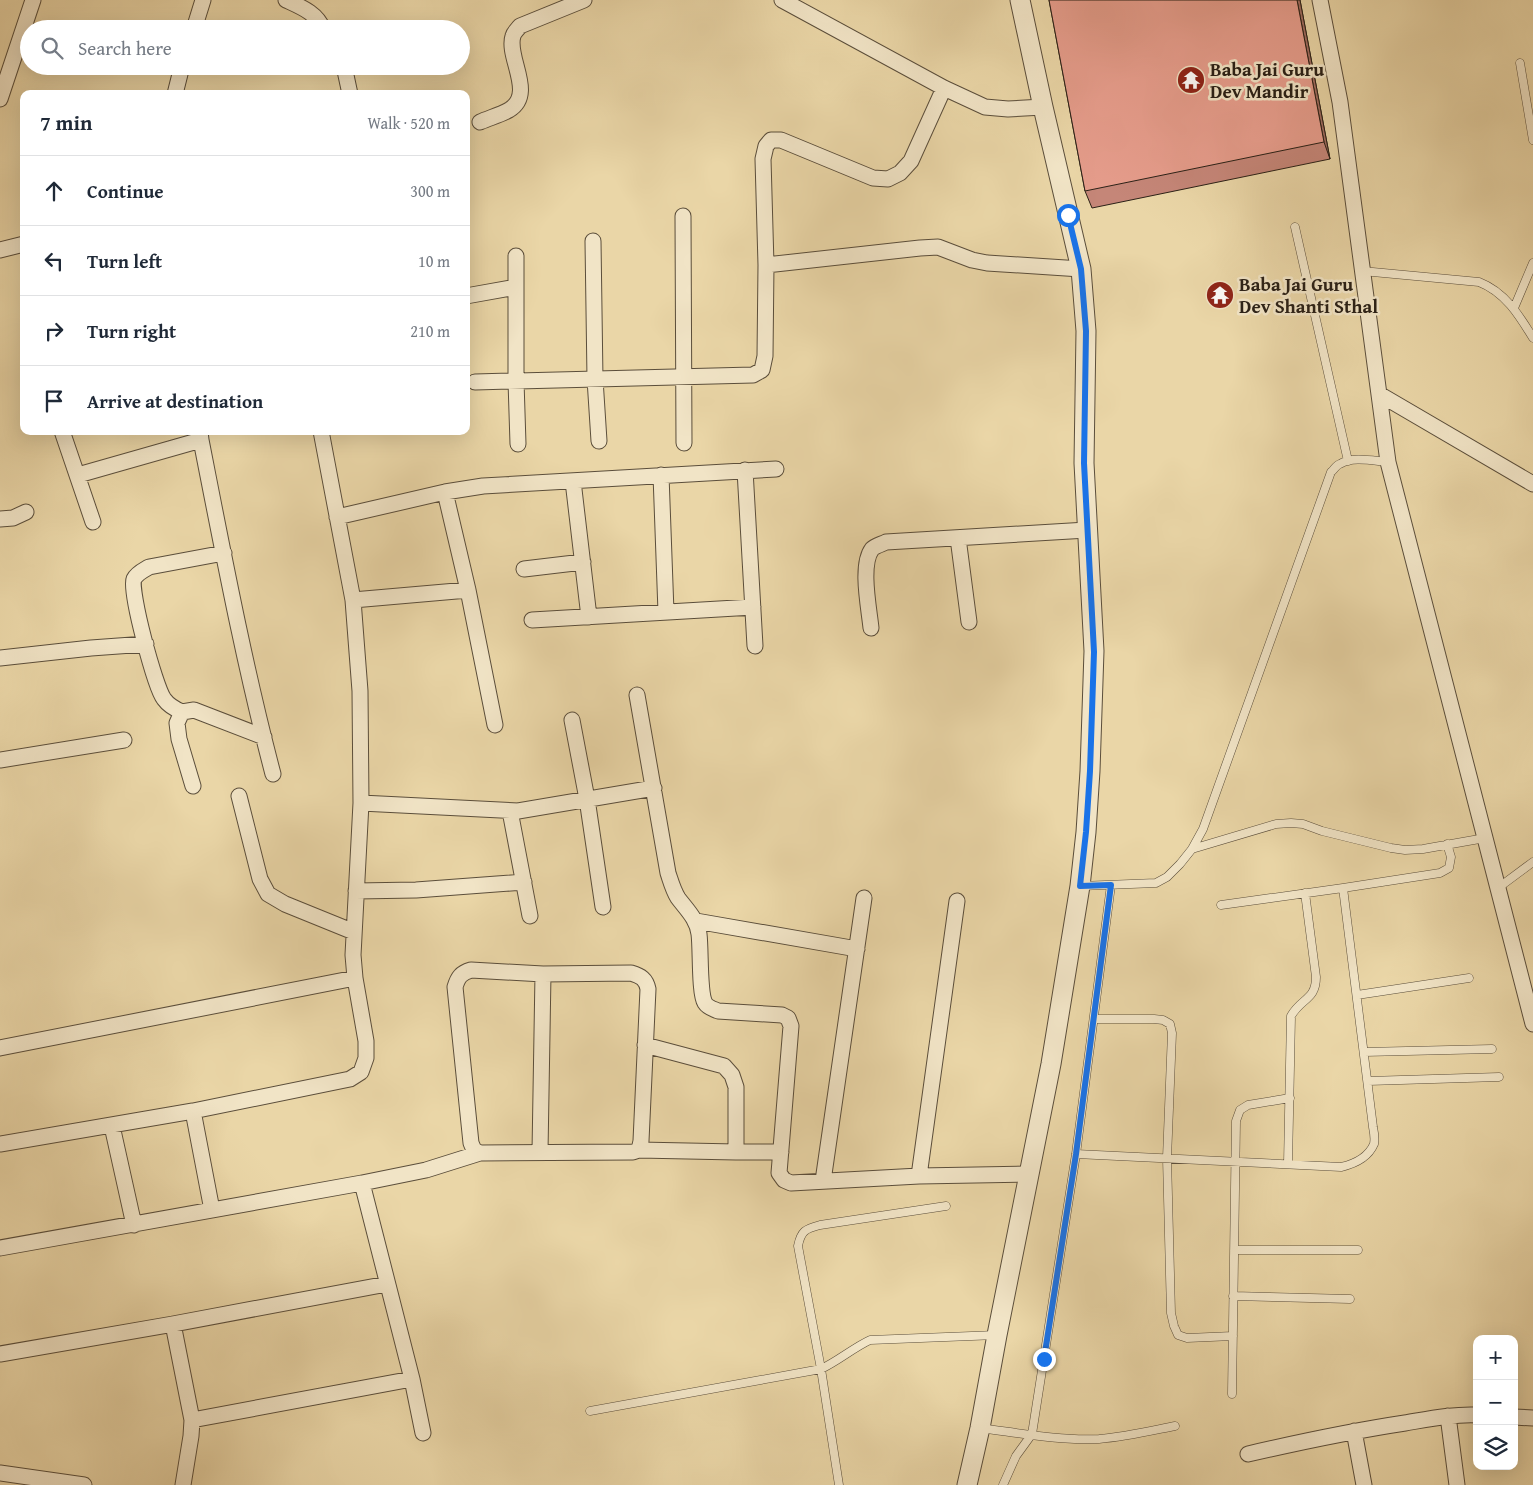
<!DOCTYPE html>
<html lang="en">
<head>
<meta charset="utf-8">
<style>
  body { margin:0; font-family:"Gentium Book Plus",serif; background:#f2f2f3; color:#1f2937 }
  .controls { position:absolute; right:15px; bottom:15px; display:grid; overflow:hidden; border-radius:10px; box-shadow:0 5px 20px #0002 }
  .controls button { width:45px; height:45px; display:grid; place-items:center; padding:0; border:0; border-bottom:1px solid #e0e1e3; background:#fff; color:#1f2937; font:25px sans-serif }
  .stop { position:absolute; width:15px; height:15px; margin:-11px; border:4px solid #1a73e8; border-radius:50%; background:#fff }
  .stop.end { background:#1a73e8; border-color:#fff; box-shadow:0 1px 5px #0008 }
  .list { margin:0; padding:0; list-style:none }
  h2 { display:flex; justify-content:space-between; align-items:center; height:65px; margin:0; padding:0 20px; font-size:21px }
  h2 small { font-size:16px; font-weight:400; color:#747a83 }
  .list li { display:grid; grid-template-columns:32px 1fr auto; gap:15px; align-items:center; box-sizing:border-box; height:70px; padding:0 20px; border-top:1px solid #e0e1e3 }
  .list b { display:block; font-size:19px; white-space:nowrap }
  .list em { font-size:16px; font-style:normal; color:#747a83 }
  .icon { flex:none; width:28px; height:28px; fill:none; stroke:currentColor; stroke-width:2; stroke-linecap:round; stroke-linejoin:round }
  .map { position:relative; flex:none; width:1533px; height:1485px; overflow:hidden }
  .search { position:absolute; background:#fff; box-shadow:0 5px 20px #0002; left:20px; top:20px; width:450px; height:55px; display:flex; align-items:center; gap:12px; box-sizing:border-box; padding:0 18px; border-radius:28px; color:#747a83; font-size:19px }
  .panel { position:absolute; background:#fff; box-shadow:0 5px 20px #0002; left:20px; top:90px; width:450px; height:345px; border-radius:10px }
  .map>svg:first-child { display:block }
</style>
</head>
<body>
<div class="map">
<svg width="1533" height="1485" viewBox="0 0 1533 1485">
  <rect width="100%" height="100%" fill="#ead6a7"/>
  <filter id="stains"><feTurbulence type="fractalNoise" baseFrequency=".004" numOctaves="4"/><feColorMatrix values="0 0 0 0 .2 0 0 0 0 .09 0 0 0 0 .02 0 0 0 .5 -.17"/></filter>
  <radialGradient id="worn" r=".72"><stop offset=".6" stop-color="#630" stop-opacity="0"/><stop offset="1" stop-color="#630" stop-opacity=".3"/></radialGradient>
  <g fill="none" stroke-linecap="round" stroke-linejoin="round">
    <defs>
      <path id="service" d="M1520,63L1533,140
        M1295,227L1348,461
        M1362,271L1479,282C1505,292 1519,315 1533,338
        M1514,308L1533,263
        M1192,849L1276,824L1291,823L1303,824L1322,831L1391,848L1405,850L1423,849L1485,838
        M1080,886L1156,883L1167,877L1180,864L1192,849L1203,829L1331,472C1334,470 1336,465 1340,464C1352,456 1374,461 1388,462
        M1498,888L1533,862
        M1221,905L1343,888L1440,873L1449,868L1451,857L1447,844
        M1357,995L1469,978
        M1094,1019H1154L1163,1020L1170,1024L1172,1033L1167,1158L1171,1313L1174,1326L1178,1335L1187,1338L1233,1336
        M1364,1052L1492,1049
        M1368,1081L1499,1077
        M1076,1154L1341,1167C1354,1164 1368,1158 1374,1144C1375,1139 1374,1132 1373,1127L1343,888
        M1288,1164L1291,1016C1301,998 1316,1000 1316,977L1305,893
        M1234,1250H1358
        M1233,1296L1350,1299
        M1232,1394L1236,1121L1240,1110L1248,1105L1290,1098
        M590,1411L821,1369C838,1361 853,1348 870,1340L997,1335
        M980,1428C1019,1433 1060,1441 1099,1439C1125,1437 1150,1431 1175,1426
        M839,1485L821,1369L798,1246C801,1231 805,1229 820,1225L946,1206
        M1003,1485L1016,1456L1032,1434L1076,1154L1111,885"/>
      <path id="minor" d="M286,0C301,7 317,13 323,29
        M782,0L944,88L985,107L1008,109L1043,107
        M1320,0L1340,102L1388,462L1533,1024
        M194,29L203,0
        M344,66L350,94
        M175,94L182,66
        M0,99L33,0
        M480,122C489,118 500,115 509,110C536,94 506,57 513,36C514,32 518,29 520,26L584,0
        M683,216L684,443
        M593,241L595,379L599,441
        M0,250L24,244
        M516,256V381L518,444
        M766,265L920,248L938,247L972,260L987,263L1081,269
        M466,296L516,287
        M475,382L753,375L762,370L765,356L766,265L763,159L766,146L771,140H781L873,178L888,179L900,173L911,161L944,88
        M1379,394L1533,484
        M62,431L93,522
        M201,440C223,552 244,664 273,774
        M745,470L755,646
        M78,475L201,440L200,431
        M661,475L666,612
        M573,481L589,617
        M445,492L468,590L495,725
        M337,517L445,492L483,486L776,469
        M0,519L13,518L26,512
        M958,538L969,622
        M524,569L583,562
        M353,600L468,590
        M532,620L753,607
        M871,628C869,608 860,565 872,549C875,546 882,544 886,542L1087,530
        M0,658L91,648L146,644
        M637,695L668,873C671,882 673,890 678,898C687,910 697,919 699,934C701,949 699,993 705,1003C708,1008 714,1009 718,1011L782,1015L788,1018L791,1026L779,1173L784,1180L791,1183L919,1176L1029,1174
        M182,712C175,709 169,706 164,699C155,687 129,590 134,579C137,573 144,570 149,567L224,553
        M572,720L587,799L603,907
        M0,760L124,740
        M193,786L179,739L177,723L182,712L194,710L264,737
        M239,796L260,879L268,894L285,904L354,932
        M361,803L518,811L654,788
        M510,811L530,916
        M356,891L416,890L524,882
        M696,921L857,949
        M471,970L543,974L631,973C641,976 646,979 648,989L641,1141L639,1150L633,1152L480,1153L474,1150L471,1143L455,987C458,977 461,973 471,970Z
        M645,1045L724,1066L732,1075L736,1087V1152
        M0,1048L355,978
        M193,1111L212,1210
        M112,1126L134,1225
        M0,1144L193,1111L350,1079L361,1072L366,1058V1041L355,978L353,955L361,803L360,691L353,600L321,431
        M639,1150L736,1152H781
        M540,1152L543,974
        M919,1176L957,901
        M823,1181L864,898
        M362,1183L412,1379L423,1433
        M0,1248L362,1183L426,1170L480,1153
        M173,1324L192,1420L191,1436L183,1485
        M0,1354L173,1324L387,1284
        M1448,1416L1457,1485
        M1514,1417L1533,1418
        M192,1420L412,1379
        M1354,1431L1364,1485
        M1248,1454C1300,1442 1352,1431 1405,1423C1429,1419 1453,1414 1477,1415
        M0,1473L84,1485"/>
      <path id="tertiary" d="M967,1485L980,1428L997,1335L1051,1064L1080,886L1086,832L1090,771L1094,651L1084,463L1086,331L1084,306L1081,269L1043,107L1020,0"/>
    </defs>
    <use href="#service" stroke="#5b4e3b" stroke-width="9"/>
    <use href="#minor" stroke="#5b4e3b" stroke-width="17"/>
    <use href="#tertiary" stroke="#5b4e3b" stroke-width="21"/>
    <use href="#service" stroke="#f1e4c6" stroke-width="8"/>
    <use href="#minor" stroke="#f1e4c6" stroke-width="15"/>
    <use href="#tertiary" stroke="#f1e4c6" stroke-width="19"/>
  </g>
  <path fill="#c58678" stroke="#2b2117" d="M1049,0H1300L1330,159L1092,208L1085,191Z"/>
  <path fill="#a06d61" stroke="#2b2117" d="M1297,0H1300L1330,159L1324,142Z"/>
  <path fill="#e59c8b" stroke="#2b2117" d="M1049,0H1297L1324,142L1085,191Z"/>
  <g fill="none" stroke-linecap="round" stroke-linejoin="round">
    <path stroke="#1a73e8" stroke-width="6" d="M1044,1359L1076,1154L1111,885L1080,886L1086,832L1090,771L1094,652L1084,463L1086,331L1081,269L1068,215"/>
  </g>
  <defs>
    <symbol id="temple-disc" viewBox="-11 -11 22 22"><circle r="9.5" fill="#8f2418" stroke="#f1e4c6"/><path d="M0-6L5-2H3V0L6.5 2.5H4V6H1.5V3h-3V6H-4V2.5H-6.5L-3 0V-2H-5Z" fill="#fff"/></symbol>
  </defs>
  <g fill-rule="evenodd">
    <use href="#temple-disc" x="1175" y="64" width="32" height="32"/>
    <use href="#temple-disc" x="1204" y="279" width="32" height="32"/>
  </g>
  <g text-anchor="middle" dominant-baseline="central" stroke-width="5" stroke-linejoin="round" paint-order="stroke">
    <g font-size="19" font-weight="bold" fill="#2b2117" stroke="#f1e4c6" text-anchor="start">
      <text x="1210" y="69">Baba Jai Guru<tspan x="1210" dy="22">Dev Mandir</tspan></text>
      <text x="1239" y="284">Baba Jai Guru<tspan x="1239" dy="22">Dev Shanti Sthal</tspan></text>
    </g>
  </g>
  <rect width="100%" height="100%" filter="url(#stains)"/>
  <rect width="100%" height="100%" fill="url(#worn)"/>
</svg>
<div class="controls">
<button>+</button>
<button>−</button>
<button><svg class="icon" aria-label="layers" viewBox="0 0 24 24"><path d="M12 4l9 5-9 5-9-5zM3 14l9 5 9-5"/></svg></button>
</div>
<div class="stop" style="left:1068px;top:215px"></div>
<div class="stop end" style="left:1044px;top:1359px"></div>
<div class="search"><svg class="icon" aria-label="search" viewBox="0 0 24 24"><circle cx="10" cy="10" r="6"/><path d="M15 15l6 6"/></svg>Search here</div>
<section class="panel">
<h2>7 min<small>Walk · 520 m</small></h2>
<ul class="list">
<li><svg class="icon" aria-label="ahead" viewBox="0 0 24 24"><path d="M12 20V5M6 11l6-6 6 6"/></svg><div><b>Continue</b></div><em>300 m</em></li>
<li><svg class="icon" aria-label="left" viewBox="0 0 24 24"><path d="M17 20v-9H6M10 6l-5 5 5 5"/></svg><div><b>Turn left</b></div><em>10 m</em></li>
<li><svg class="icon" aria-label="right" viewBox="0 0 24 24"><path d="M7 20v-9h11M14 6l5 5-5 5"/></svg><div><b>Turn right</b></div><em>210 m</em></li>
<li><svg class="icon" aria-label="arrive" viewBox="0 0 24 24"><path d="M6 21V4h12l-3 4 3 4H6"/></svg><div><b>Arrive at destination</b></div></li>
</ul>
</section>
</div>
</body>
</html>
